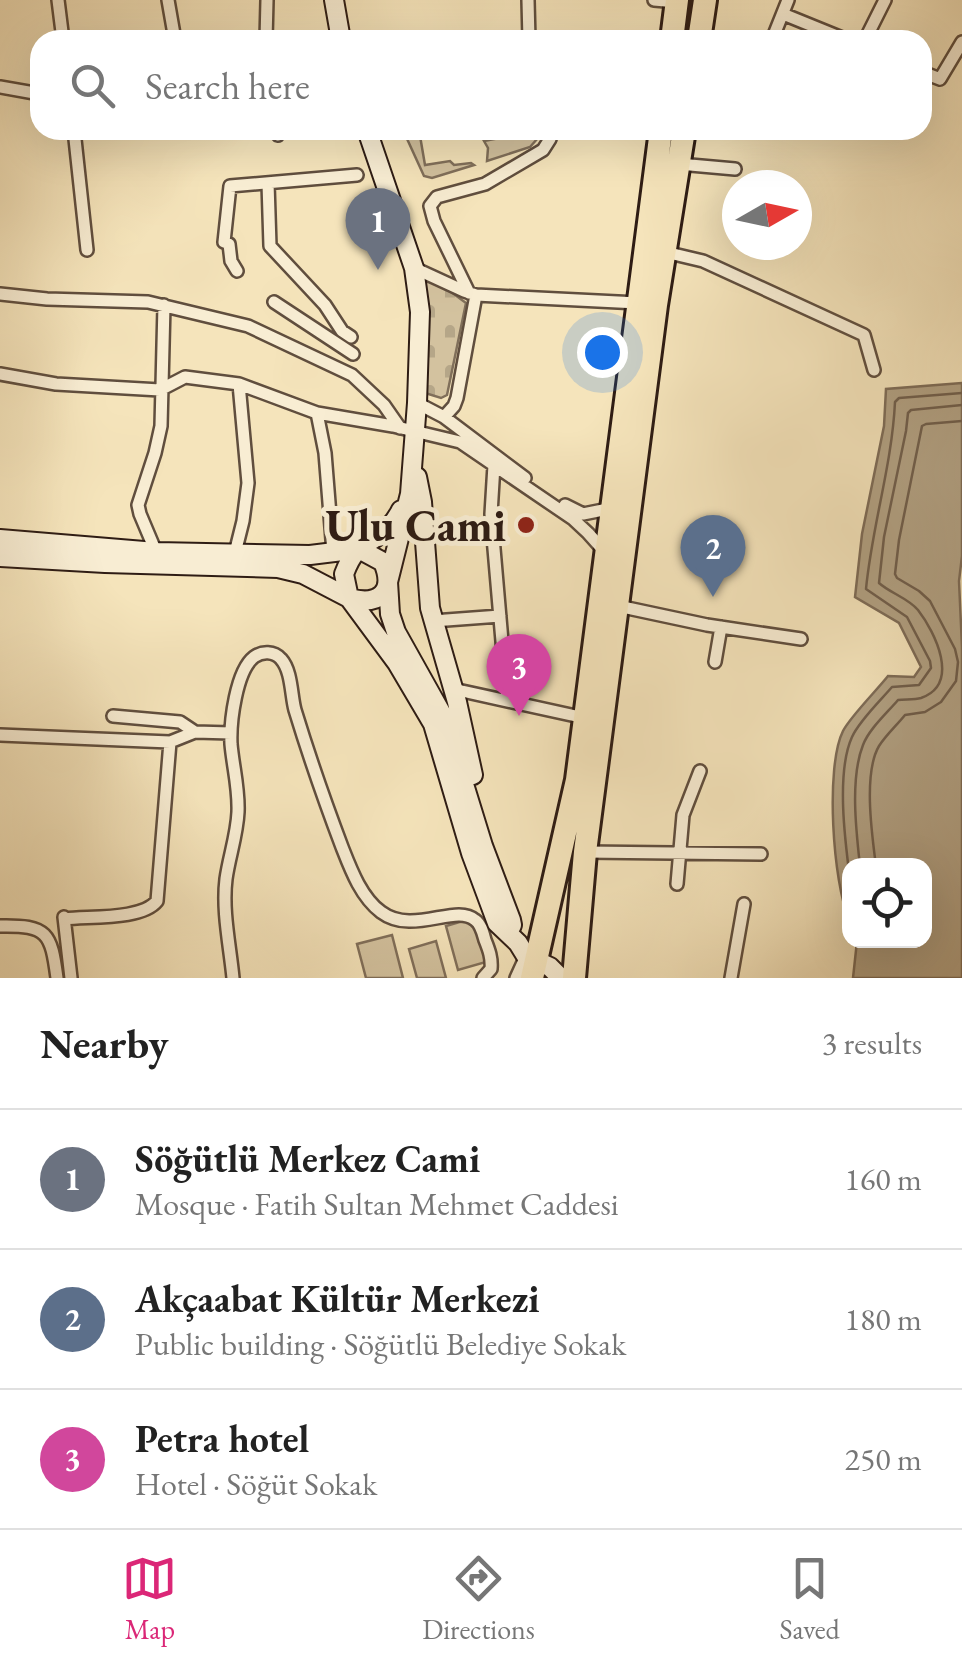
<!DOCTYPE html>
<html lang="en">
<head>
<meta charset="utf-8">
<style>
  body { margin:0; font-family:"EB Garamond",serif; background:#f6f6f6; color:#222 }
  .controls { position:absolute; right:30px; bottom:30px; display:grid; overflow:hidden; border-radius:20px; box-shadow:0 10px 40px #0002 }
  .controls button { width:90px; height:90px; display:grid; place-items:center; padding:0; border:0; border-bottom:2px solid #e0e0e0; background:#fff; color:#222; font:50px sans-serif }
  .compass { position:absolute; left:722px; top:170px; width:90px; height:90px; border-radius:50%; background:#fff; box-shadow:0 10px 40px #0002; rotate:81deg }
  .you { position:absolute; left:602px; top:352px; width:35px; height:35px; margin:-25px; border:8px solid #fff; border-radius:50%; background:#1a73e8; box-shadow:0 0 0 15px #1a73e833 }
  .badge { display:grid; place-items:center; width:65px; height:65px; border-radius:50%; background:#db2777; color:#fff; font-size:32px; font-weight:700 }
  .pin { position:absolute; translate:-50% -82px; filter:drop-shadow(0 2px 5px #0008) }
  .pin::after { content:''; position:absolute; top:52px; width:35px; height:30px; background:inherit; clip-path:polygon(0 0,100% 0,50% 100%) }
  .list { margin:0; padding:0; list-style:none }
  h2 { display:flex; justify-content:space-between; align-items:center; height:130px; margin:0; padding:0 40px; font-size:42px }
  h2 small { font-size:32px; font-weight:400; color:#767676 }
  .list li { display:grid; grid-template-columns:65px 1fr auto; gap:30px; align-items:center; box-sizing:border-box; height:140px; padding:0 40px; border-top:2px solid #e0e0e0 }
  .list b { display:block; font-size:38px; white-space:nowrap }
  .list p { margin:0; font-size:32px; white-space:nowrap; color:#767676 }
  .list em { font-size:32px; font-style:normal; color:#767676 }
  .icon { flex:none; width:55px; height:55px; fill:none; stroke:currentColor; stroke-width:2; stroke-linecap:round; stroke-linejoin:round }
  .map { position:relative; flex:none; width:962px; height:978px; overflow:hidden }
  .search { position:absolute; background:#fff; box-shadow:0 10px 40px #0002; left:30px; right:30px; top:30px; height:110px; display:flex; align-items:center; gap:25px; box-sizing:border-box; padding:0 35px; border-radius:30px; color:#767676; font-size:38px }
  .sheet { height:550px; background:#fff }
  nav { display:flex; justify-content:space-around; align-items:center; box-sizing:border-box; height:140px; border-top:2px solid #e0e0e0; background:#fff; font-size:28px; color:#767676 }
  nav a { display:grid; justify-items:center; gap:5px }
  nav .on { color:#db2777 }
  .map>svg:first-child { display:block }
</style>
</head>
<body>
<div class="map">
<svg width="962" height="978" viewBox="0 0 962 978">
  <defs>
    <pattern id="cemetery-stones" width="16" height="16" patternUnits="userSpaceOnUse" patternTransform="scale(2.5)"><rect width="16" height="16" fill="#d3c29f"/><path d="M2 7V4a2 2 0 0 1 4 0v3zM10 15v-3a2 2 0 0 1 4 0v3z" fill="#b5a688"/></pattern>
  </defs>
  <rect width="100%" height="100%" fill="#f5e4bb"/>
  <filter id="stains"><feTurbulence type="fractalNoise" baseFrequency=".002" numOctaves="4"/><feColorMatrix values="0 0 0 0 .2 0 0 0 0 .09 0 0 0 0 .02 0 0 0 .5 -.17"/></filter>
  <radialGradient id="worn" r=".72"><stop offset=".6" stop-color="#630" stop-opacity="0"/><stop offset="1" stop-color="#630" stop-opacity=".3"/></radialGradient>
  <path fill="#d3c29f" stroke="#806f5a" stroke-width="2.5" d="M403,130H419L425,165L450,161L454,165L471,163L474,165L432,178L424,176Z
    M530,130H545L530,147L487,161L488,148L484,141L530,132Z
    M473,918L486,962L458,970L446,926Z
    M392,935L403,978H366L357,944Z
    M436,941L446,978H417L409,949Z"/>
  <path fill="url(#cemetery-stones)" stroke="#806f5a" stroke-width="2.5" d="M435,280L466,303L447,395L441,398L422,392L423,283Z"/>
  <path fill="#b1a082" stroke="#7d6b56" stroke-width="2.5" d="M962,383V556L959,581L962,647V978H853L857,941H924V866H850L849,919C833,883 825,767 843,731C850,717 877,690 888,676L914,677L921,667L899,623L855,597L862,534L884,426L886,389Z"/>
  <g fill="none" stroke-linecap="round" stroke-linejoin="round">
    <path stroke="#705e4b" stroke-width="2.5" d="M860,866C856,830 850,778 863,745C869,729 887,713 898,700C905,699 914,700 921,698C961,684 935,632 918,610C908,598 890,593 879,583L884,537L906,431L908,413L911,410L962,405
      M876,866C872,835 863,773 879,746C886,735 897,725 905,715L925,712L941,702L956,681L958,662L955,649L930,601L919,591L897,578L895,574L899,540L922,426L926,424L962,421
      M850,879C845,841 836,772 852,737C859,721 880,701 892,687L919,685L931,668L930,661L907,617L866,589C872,526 892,465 895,402L899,398L962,393"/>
    <defs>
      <path id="street" d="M58,0L63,40
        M168,0L175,40
        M528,0L529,40
        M654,0L677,2
        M783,14L847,40
        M266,40L267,0
        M772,40L788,0
        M865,40L885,0
        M922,72L940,79L962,42
        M0,87L40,94
        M74,130L87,250
        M278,135L279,130
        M679,164L735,169
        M268,183L270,246L325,305L342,331L351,337
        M665,252L703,261L864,335L874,370
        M414,268L464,291L476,295L638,303
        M237,271L231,261L229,244L224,242L230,186L357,175
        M469,293L434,221L430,206L437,197L485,184L543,150L550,139V130
        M0,294L47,299L148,302L248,326L352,375L384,405L400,428
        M274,302L353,354
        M0,374L56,384L160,390L185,377L239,384L317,413L393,426L460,442L573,519L588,533L605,552
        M417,403L444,417L525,478
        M317,413L325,453L333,552
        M444,417L454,406L457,398L476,295
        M494,465L491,514L507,699
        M565,505L583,514L613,508
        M156,552L140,514L138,505L155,453L161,426L164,305
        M235,553L243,521L248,483L239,384
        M618,606L707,625L801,639
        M433,621L500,616
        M715,662L721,627
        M453,689L585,718
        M113,716L180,722L195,732
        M0,735L170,742L195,732L231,733
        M585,852L761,854
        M677,884L683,815L700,771
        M64,917L71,978
        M65,919C89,916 142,920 157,901L170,742
        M0,926C48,925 51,933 57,978
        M233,978C230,946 222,911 226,879C229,857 237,835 238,812C239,788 233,767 231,744C230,722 236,671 254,657C262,651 274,651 281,659C292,671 291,696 295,710C309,756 325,802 342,847C351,870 361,897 381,912C413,936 456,903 475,920C481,924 483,933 485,940C489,950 492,958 491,969L483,978
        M516,978L526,956
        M731,978L744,904"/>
      <path id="secondary" d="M334,0L341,40
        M367,130L414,268L420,312L417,403L410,494L388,582L390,614L396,632L443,716L483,846L511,920L512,925L508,933
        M417,477L422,502L430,608L457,702L473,775
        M0,539L156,552L310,555L359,549L383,562C396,593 378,606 349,598L344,574C347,566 351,557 357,551C374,536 390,533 401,510
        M0,557L105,563L278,568L303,574L349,598L397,663L433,724L471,853L497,923L518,943L526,956L550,967L561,978"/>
      <path id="highway" d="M672,40L677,0
        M699,40L705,0
        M532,978L577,780L661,130
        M574,978L585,852L656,305L684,130"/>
    </defs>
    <use href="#street" stroke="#604e3e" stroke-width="16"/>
    <use href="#secondary" stroke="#2e1c14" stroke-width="22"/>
    <use href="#highway" stroke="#2e1c14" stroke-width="28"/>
    <use href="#street" stroke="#f8edd3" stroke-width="11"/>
    <use href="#secondary" stroke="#f8edd3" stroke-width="18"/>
    <use href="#highway" stroke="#f5e4bb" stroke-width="22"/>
  </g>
  <circle fill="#8f2418" stroke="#f8edd3" stroke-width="4" cx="526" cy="525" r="10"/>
  <g text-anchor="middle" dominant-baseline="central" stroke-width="10" stroke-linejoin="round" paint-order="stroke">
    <g font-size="45" font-weight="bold" fill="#2e1c14" stroke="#f8edd3" text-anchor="end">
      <text x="506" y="525">Ulu Cami</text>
    </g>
  </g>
  <rect width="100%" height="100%" filter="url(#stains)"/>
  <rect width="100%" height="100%" fill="url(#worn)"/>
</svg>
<div class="controls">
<button><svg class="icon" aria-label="locate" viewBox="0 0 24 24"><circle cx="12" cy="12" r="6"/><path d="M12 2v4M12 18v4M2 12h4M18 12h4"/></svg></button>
</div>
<svg class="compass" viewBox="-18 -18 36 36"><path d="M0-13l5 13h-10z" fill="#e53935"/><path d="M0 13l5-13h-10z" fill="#767676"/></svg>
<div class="you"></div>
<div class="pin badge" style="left:378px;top:270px;background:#6b7280">1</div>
<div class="pin badge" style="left:713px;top:597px;background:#5c6f8a">2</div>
<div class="pin badge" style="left:519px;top:716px;background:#d1479c">3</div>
<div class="search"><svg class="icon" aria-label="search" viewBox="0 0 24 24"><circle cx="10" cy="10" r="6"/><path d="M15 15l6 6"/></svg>Search here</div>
</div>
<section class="sheet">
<h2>Nearby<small>3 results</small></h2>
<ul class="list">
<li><span class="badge" style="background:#6b7280">1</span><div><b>Söğütlü Merkez Cami</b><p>Mosque · Fatih Sultan Mehmet Caddesi</p></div><em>160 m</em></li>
<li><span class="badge" style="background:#5c6f8a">2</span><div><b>Akçaabat Kültür Merkezi</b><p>Public building · Söğütlü Belediye Sokak</p></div><em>180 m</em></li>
<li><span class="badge" style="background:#d1479c">3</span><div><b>Petra hotel</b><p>Hotel · Söğüt Sokak</p></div><em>250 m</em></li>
</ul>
</section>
<nav>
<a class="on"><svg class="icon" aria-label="map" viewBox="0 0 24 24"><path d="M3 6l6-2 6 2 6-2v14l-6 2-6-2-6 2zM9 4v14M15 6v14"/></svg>Map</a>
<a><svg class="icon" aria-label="directions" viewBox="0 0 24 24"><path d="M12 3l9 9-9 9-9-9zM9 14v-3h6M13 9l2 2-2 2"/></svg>Directions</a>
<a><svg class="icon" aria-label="saved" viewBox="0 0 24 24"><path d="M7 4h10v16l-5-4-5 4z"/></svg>Saved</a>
</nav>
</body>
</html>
